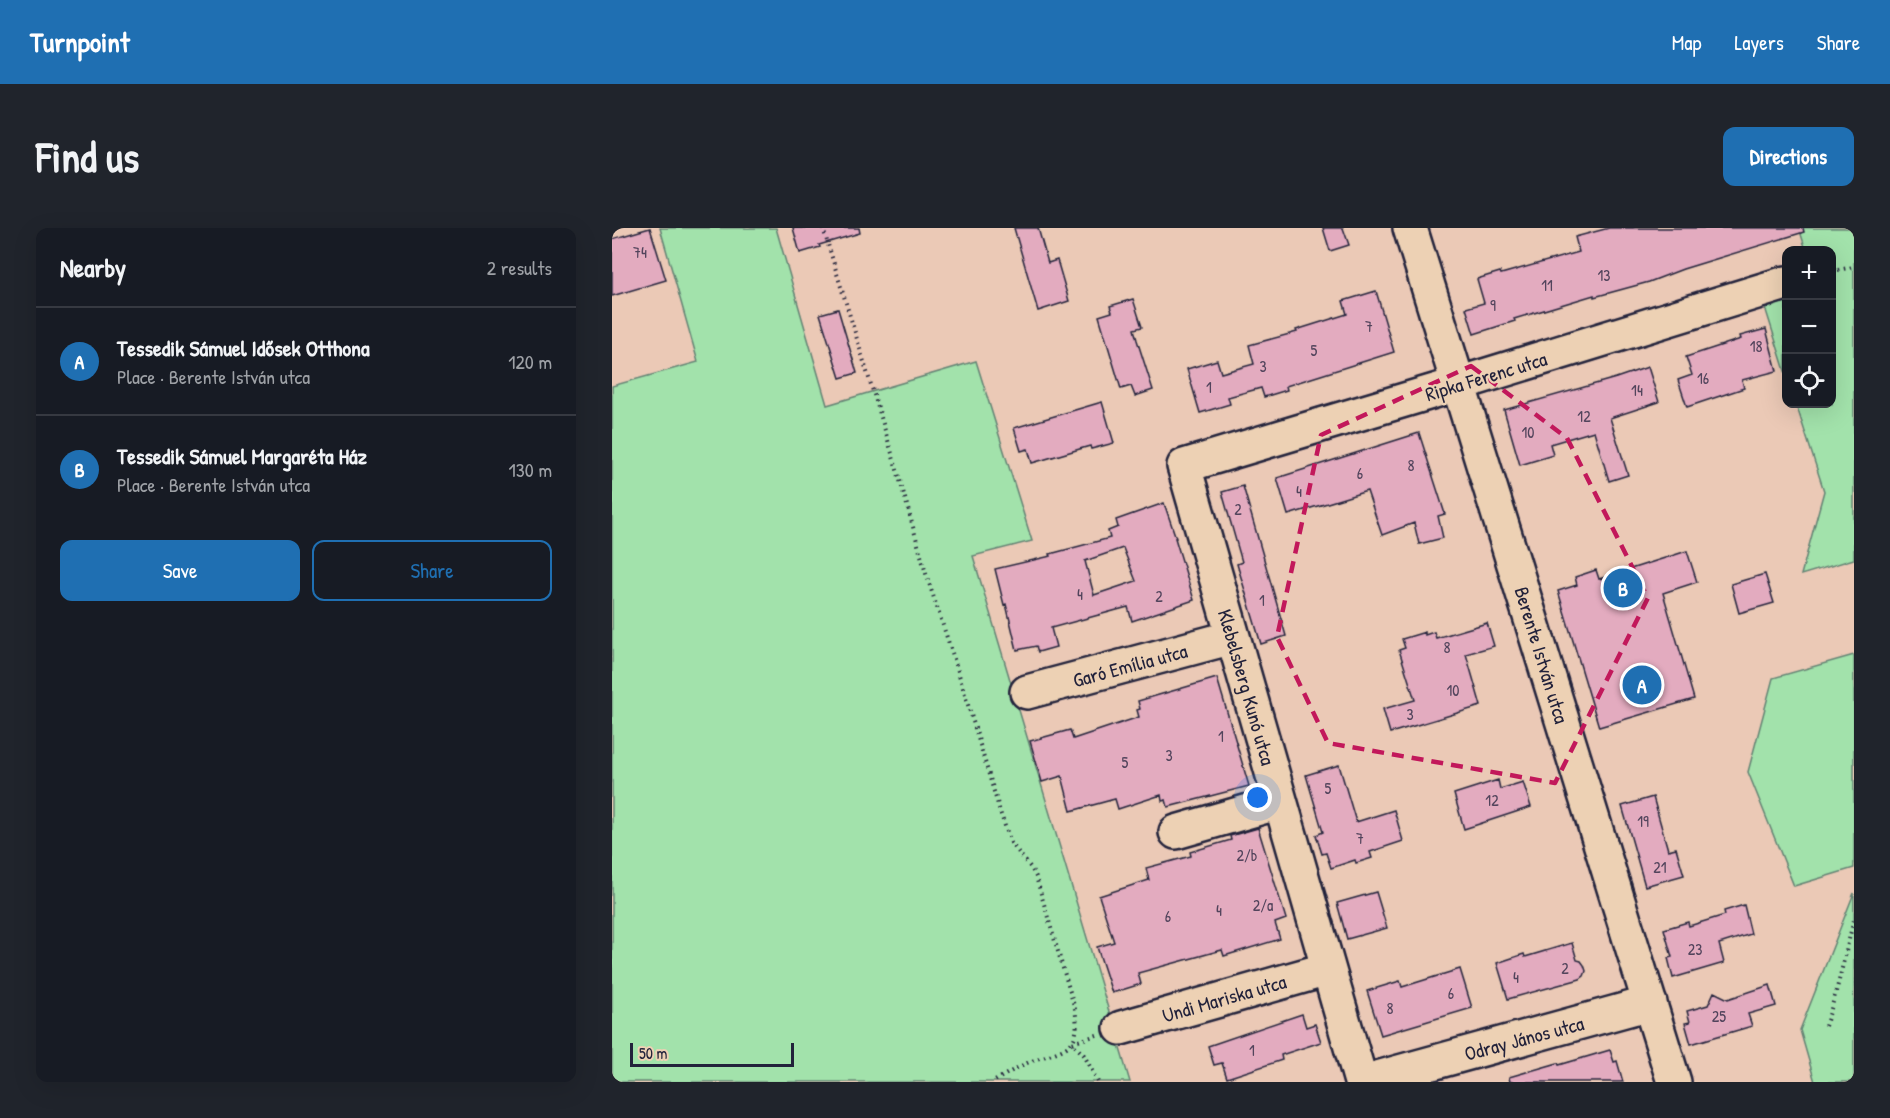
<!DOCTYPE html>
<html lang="en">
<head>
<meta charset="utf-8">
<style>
  body { margin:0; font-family:"Patrick Hand",sans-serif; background:#20242c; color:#f1f3f6 }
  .controls { position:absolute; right:18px; top:18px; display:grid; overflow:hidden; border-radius:12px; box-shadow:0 6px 24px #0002 }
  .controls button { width:54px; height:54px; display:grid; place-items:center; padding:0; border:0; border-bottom:2px solid #363941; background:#171b24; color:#f1f3f6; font:30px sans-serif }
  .scale { position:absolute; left:18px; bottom:15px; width:164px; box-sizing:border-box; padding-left:6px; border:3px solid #22223b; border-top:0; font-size:16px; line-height:21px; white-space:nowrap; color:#22223b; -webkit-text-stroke:4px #edd1b4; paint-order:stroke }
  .you { position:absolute; left:646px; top:570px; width:21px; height:21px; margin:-15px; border:4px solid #fff; border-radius:50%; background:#1a73e8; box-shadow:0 0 0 9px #1a73e833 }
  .badge { display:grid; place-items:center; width:39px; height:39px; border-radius:50%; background:#1f6fb2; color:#fff; font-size:20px; font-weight:700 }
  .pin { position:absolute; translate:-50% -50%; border:3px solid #fff; box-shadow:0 2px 6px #0006 }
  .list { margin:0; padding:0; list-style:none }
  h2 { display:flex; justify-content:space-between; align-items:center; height:78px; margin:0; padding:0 24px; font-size:26px }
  h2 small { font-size:20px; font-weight:400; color:#9ea1a6 }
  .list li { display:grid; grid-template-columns:39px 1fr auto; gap:18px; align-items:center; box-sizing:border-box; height:108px; padding:0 24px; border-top:2px solid #363941 }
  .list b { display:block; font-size:22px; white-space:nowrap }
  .list p { margin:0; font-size:20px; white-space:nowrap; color:#9ea1a6 }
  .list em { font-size:20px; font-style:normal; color:#9ea1a6 }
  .actions { display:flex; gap:12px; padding:18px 24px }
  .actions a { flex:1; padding:14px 0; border:2px solid #1f6fb2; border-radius:12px; text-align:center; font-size:21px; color:#1f6fb2 }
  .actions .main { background:#1f6fb2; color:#fff }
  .icon { flex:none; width:33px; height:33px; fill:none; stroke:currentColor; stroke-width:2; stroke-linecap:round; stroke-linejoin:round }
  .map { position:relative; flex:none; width:1242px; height:854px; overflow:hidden; border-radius:12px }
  header { display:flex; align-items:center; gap:36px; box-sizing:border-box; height:84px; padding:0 30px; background:#1f6fb2; color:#fff }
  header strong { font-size:28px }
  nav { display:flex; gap:33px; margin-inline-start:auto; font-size:21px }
  .intro { display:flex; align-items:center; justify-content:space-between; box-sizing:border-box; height:144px; padding:0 36px }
  h1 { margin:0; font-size:42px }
  .button { padding:15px 27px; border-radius:12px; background:#1f6fb2; color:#fff; font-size:21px; font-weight:700 }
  main { display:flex; gap:36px; padding:0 36px }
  aside { flex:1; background:#171b24; border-radius:12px; box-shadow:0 6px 24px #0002 }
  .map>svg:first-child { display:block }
</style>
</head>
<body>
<header>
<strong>Turnpoint</strong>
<nav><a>Map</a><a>Layers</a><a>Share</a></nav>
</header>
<div class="intro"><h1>Find us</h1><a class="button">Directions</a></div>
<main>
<aside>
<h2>Nearby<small>2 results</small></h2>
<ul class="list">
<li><span class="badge">A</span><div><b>Tessedik Sámuel Idősek Otthona</b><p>Place · Berente István utca</p></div><em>120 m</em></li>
<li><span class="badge">B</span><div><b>Tessedik Sámuel Margaréta Ház</b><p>Place · Berente István utca</p></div><em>130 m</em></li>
</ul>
<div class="actions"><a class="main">Save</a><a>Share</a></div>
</aside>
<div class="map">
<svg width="1242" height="854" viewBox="0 0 1242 854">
  <rect width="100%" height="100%" fill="#ebc9b6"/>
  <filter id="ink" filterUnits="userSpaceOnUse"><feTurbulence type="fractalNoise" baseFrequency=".0167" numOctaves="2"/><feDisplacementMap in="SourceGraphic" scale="12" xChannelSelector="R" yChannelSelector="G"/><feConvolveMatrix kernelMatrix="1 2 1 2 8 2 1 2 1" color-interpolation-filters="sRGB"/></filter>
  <g filter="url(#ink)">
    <path fill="#a2e2ab" stroke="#628273" stroke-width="1.5" d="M48,0H164L215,177L364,133L420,313L361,328L518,854H0V158L86,134Z
      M1187,0H1242V331L1189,347L1212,263L1184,176H1220V22H1194Z
      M1174,69V146L1152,76Z
      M1242,427V640L1182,658L1136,544L1161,450Z
      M1242,665V854H1203L1188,802Z"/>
    <path fill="#e3abbf" stroke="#22223b" stroke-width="1.5" fill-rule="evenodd" d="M38,0L54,52L0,68V11Z
      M181,0H247L248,5L207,17L208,19L188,25Z
      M402,0H426L436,35L445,32L457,73L426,83Z
      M711,0H731L737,17L718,23Z
      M997,0H1191L1192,4L1071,41L1037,54L982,69V67L902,91L903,93L862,106L854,80L872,75L865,51L888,44L889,46L967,24L963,9Z
      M764,63L782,124L674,158L675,162L652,169L649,160L616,169L618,176L588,185L575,141L605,132L609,145L642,136L637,117L685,104L684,102L735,86L731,73Z
      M521,71L530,99L522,101L525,112L541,162L523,168L519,158L509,161L487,88L500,84L498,78Z
      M226,81L245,145L228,150L208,86Z
      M1154,101L1165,143L1130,152L1132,160L1075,179L1066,152L1080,147L1074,129L1129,111L1128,108Z
      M1036,139L1047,174L998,190L1016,247L997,253L982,203L938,216L941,227L908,237L892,182L1004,150Z
      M490,174L502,215L479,221L478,218L420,235L416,221L409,223L402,200Z
      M807,205L833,286L826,288L831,310L807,316L802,295L770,307L755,263L676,287L665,250Z
      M631,258L674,408L649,416L625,336L630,334L610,264Z
      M552,275L564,310H563L582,372L520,393L516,379L439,400L444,419L426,424L424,418L405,422L394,376L392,377L383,341L439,328L438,326L498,310L496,303L506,299L504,292ZM511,320L524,353L482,367L473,333Z
      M1075,323L1085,354L1051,365L1082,471L987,499L946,363L965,357L963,349L984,342L987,351Z
      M1153,346L1162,375L1127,385L1119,356Z
      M875,395L882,418L854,426L869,478L778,505L771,481L803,472L787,422L793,420L790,411L813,404V407L822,404L824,410Z
      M605,450L637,558L556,579L554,572L550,573L549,567L506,581L503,571L459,583L450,548L430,554L418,513L458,502L461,511L527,489L525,482L528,481L526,473Z
      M727,537L744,594L782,582L791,613L758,624L760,630L744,635L743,632L719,640L714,625L710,626L704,607L711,604L694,547Z
      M886,552L888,561L911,554L919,579L852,601L842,566Z
      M1041,569L1056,622L1064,620L1072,647L1033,658L1010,578Z
      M646,600L674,691L663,695L668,711L612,728L610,722L526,745L529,756L500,765L485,719L502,714L487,668L537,652L534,640L579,628L578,624L619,612L618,608Z
      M764,664L775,700L735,711L725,675Z
      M1132,677L1139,706L1107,716L1112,735L1061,750L1056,730L1060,729L1052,701L1076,694L1077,698L1113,687L1112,683Z
      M960,715L965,732L969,733L972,737L974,743L972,748L968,751L896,771L885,735L912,726L913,729Z
      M848,741L860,780L769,807L755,763L788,753L790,759Z
      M1158,757L1164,778L1136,786L1140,798L1079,816L1073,795L1078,794L1075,783L1096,777L1102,764L1116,771Z
      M690,786L694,799L703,796L709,814L669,827L670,832L615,850L610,835L602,837L596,818Z
      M998,822L1002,834L1005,833L1011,854H898L897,849L946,835L947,837Z"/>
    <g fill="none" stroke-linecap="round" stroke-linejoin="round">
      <defs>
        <path id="minor" d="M798,0L1062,854
          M415,464L621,409
          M564,604L668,574
          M509,800L716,741
          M749,854L572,238L846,156L1174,55
          M751,854L1038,775"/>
      </defs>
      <use href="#minor" stroke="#22223b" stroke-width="38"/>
      <path stroke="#22223b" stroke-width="4" stroke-dasharray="1.5 4.5" stroke-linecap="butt" d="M211,0L286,245L315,349L345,440L389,587L399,615L419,640L424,649L463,781C469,817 458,820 428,830C412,835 396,845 381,854
        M1220,43L1242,39
        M1213,798C1226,764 1232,728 1242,692
        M485,807L460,815L472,827L486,854"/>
      <use href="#minor" stroke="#edd1b4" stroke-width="33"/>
    </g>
  </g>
  <path fill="none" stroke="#c2185b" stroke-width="4.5" stroke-dasharray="12 8" stroke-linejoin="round" d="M859,138L955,210L1036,370L943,555L716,515L665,409L709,207Z"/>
  <g text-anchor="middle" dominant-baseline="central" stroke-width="4.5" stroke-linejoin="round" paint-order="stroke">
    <g font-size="16" fill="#52445c">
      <text x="28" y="24">74</text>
      <text x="992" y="47">13</text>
      <text x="935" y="57">11</text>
      <text x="881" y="77">9</text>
      <text x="757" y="98">7</text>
      <text x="1144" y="118">18</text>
      <text x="702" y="122">5</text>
      <text x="651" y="138">3</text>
      <text x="1091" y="150">16</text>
      <text x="597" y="159">1</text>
      <text x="1025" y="162">14</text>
      <text x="972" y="188">12</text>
      <text x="916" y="204">10</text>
      <text x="799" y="237">8</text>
      <text x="748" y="245">6</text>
      <text x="687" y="263">4</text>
      <text x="626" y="281">2</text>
      <text x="468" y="366">4</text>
      <text x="547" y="368">2</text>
      <text x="650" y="372">1</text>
      <text x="835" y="419">8</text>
      <text x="841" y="462">10</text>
      <text x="798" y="486">3</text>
      <text x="609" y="508">1</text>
      <text x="557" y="527">3</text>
      <text x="513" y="534">5</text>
      <text x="716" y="560">5</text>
      <text x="880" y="572">12</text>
      <text x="1031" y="593">19</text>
      <text x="748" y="610">7</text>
      <text x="635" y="627">2/b</text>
      <text x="1048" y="639">21</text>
      <text x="651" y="677">2/a</text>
      <text x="607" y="682">4</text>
      <text x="556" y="688">6</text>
      <text x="1083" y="721">23</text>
      <text x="953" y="740">2</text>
      <text x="904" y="749">4</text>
      <text x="839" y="765">6</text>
      <text x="778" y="780">8</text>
      <text x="1107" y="788">25</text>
      <text x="640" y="822">1</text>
    </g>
    <g font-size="20" fill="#22223b" stroke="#edd1b4">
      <text transform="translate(874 148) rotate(-17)">Ripka Ferenc utca</text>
      <text transform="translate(930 427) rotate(73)">Berente István utca</text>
      <text transform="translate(518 437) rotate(-15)">Garó Emília utca</text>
      <text transform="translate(635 459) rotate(74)">Klebelsberg Kunó utca</text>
      <text transform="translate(612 770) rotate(-16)">Undi Mariska utca</text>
      <text transform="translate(912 810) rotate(-15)">Odray János utca</text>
    </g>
  </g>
</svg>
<div class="controls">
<button>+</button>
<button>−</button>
<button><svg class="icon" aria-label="locate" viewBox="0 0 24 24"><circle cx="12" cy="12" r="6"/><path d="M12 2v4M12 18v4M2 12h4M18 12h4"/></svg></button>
</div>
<div class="scale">50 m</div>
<div class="you"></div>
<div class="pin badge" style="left:1030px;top:457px">A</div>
<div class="pin badge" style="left:1011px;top:360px">B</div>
</div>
</main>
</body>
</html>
